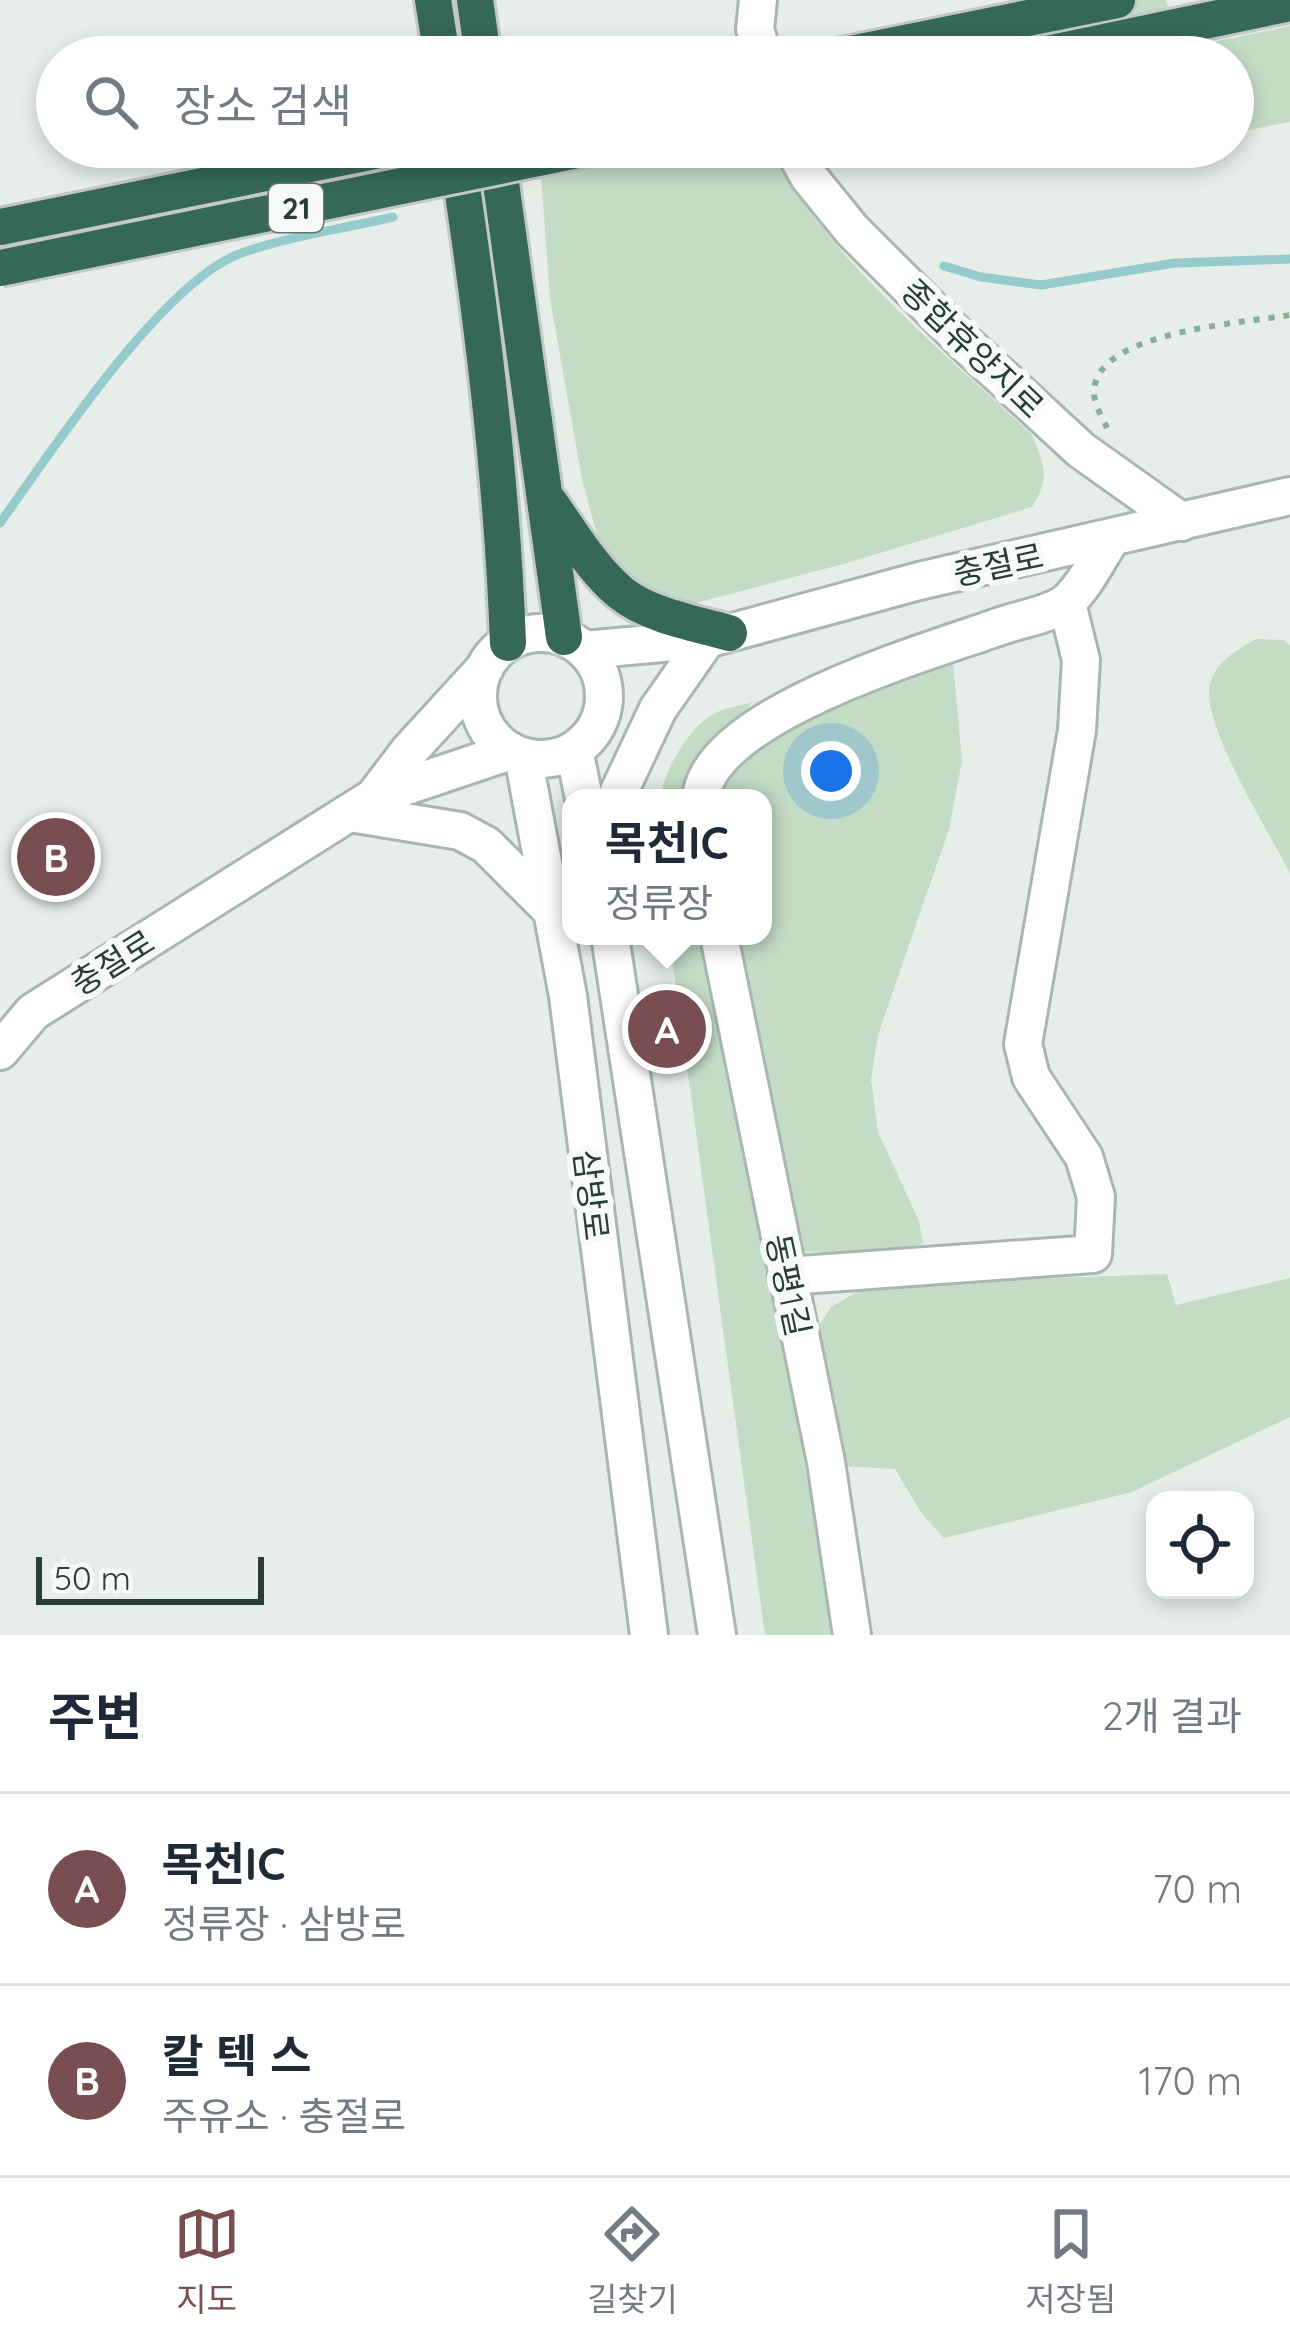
<!DOCTYPE html>
<html lang="ko">
<head>
<meta charset="utf-8">
<style>
  body { margin:0; font-family:Quicksand,"Noto Sans KR",sans-serif; background:#f2f2f3; color:#1f2937 }
  .controls { position:absolute; right:36px; bottom:36px; display:grid; overflow:hidden; border-radius:24px; box-shadow:0 6px 18px #0003 }
  .controls button { width:108px; height:108px; display:grid; place-items:center; padding:0; border:0; border-bottom:3px solid #e0e1e3; background:#fff; color:#1f2937; font:60px sans-serif }
  .scale { position:absolute; left:36px; bottom:30px; width:228px; box-sizing:border-box; padding-left:12px; border:6px solid #273e35; border-top:0; font-size:33px; line-height:42px; white-space:nowrap; color:#273e35; -webkit-text-stroke:9px #f7faf8; paint-order:stroke }
  .you { position:absolute; left:831px; top:771px; width:42px; height:42px; margin:-30px; border:9px solid #fff; border-radius:50%; background:#1a73e8; box-shadow:0 0 0 18px #1a73e833 }
  .badge { display:grid; place-items:center; width:78px; height:78px; border-radius:50%; background:#784e50; color:#fff; font-size:39px; font-weight:700 }
  .pin { position:absolute; translate:-50% -50%; border:6px solid #fff; box-shadow:0 3px 12px #0006 }
  .popup { position:absolute; left:562px; top:789px; width:210px; height:156px; box-sizing:border-box; display:grid; place-content:center; border-radius:24px; background:#fff; filter:drop-shadow(0 3px 9px #0005); font-size:39px; white-space:nowrap; color:#747a83 }
  .popup b { font-size:45px; color:#1f2937 }
  .popup::after { content:''; position:absolute; left:50%; top:100%; margin-left:-24px; border:24px solid transparent; border-top-color:#fff }
  .list { margin:0; padding:0; list-style:none }
  h2 { display:flex; justify-content:space-between; align-items:center; height:156px; margin:0; padding:0 48px; font-size:51px }
  h2 small { font-size:39px; font-weight:400; color:#747a83 }
  .list li { display:grid; grid-template-columns:78px 1fr auto; gap:36px; align-items:center; box-sizing:border-box; height:192px; padding:0 48px; border-top:3px solid #e0e1e3 }
  .list b { display:block; font-size:45px; white-space:nowrap }
  .list p { margin:0; font-size:39px; white-space:nowrap; color:#747a83 }
  .list em { font-size:39px; font-style:normal; color:#747a83 }
  .icon { flex:none; width:66px; height:66px; fill:none; stroke:currentColor; stroke-width:2; stroke-linecap:round; stroke-linejoin:round }
  .map { position:relative; flex:none; width:1290px; height:1635px; overflow:hidden }
  .search { position:absolute; background:#fff; box-shadow:0 6px 18px #0003; left:36px; right:36px; top:36px; height:132px; display:flex; align-items:center; gap:30px; box-sizing:border-box; padding:0 42px; border-radius:66px; color:#747a83; font-size:45px }
  .sheet { height:540px; background:#fff }
  nav { display:flex; justify-content:space-around; align-items:center; box-sizing:border-box; height:168px; border-top:3px solid #e0e1e3; background:#fff; font-size:33px; color:#747a83 }
  nav a { display:grid; justify-items:center; gap:6px }
  nav .on { color:#784e50 }
  .map>svg:first-child { display:block }
</style>
</head>
<body>
<div class="map">
<svg width="1290" height="1635" viewBox="0 0 1290 1635">
  <rect width="100%" height="100%" fill="#e7eeea"/>
  <path fill="#c2dcc6" d="M1073,0H1166L1178,49L1290,26V122L1233,133V57H1087Z
    M679,147H773C815,249 950,357 1032,435C1044,466 1051,477 1032,507L847,563L681,607L645,601L603,558L582,479L550,299L541,175Z
    M1256,639L1284,640L1290,645V873C1270,834 1200,723 1210,684C1215,662 1238,649 1256,639Z
    M953,662L962,761L949,829L878,1035L871,1079L878,1132L919,1221L923,1244L864,1256L798,1251L732,936H763V798H714L736,759L779,727Z
    M752,702L690,798H661C662,772 690,727 713,714C724,708 740,706 752,702Z
    M669,936H708L836,1635H765Z
    M1167,1274L1176,1305L1290,1278V1417L1132,1492L944,1538L922,1514L895,1469L841,1466L819,1326L831,1307L857,1292L908,1283Z"/>
  <g fill="none" stroke-linecap="round" stroke-linejoin="round">
    <path stroke="#95cbcc" stroke-width="9" d="M944,266L981,277L1041,285L1175,263L1290,259
      M0,523C51,452 161,284 239,254C287,236 343,229 393,217"/>
    <defs>
      <path id="minor" d="M758,0L755,29L763,57
        M792,147L809,177L852,230L967,345L1081,450L1182,522
        M478 696a63 63 0 1 1 126 0a63 63 0 1 1-126 0Z
        M584,650L707,639L919,581L1290,496
        M574,750L584,798
        M523,756L568,996L649,1635
        M374,797L409,751L485,668
        M616,798L658,709L707,639
        M701,798C708,714 931,651 1001,626C1020,619 1055,614 1069,600C1086,584 1098,558 1111,539
        M350,813L460,831L486,845L550,909
        M610,936L717,1635
        M719,936L826,1462L852,1635
        M0,1051L33,1012L374,797L511,751
        M787,1276L1093,1254L1096,1197L1084,1157L1031,1077L1023,1044L1077,730L1081,660L1067,603"/>
      <path id="highway" d="M433,0L442,57
        M475,0L483,57
        M836,57L1117,0
        M1032,57L1290,3
        M456,147C481,311 502,477 508,643
        M496,147L564,637
        M0,227L394,147
        M550,503C571,533 592,569 621,593C650,616 694,623 729,633"/>
    </defs>
    <use href="#minor" stroke="#aab6b0" stroke-width="42"/>
    <use href="#highway" stroke="#c3c9c6" stroke-width="42"/>
    <path stroke="#8aae9e" stroke-width="6" stroke-dasharray="6 9" stroke-linecap="butt" d="M1107,428C1103,419 1094,404 1094,393C1093,331 1245,323 1290,315"/>
    <use href="#minor" stroke="#fff" stroke-width="36"/>
    <use href="#highway" stroke="#366857" stroke-width="36"/>
    <defs>
      <path id="highway-bridge" d="M0,268L592,147"/>
    </defs>
    <use href="#highway-bridge" stroke="#c3c9c6" stroke-width="42" stroke-linecap="butt"/>
    <use href="#highway-bridge" stroke="#366857" stroke-width="36"/>
  </g>
  <g text-anchor="middle" dominant-baseline="central" stroke-width="12" stroke-linejoin="round" paint-order="stroke">
    <rect fill="#f7faf8" stroke="#657670" stroke-width="3" x="269" y="184" width="54" height="48" rx="9"/>
    <g font-size="30" font-weight="bold" fill="#273e35">
      <text x="296" y="208">21</text>
    </g>
    <g font-size="33" fill="#273e35" stroke="#f7faf8">
      <text transform="translate(973 348) rotate(44)">종합휴양지로</text>
      <text transform="translate(998 564) rotate(-12)">충절로</text>
      <text transform="translate(112 962) rotate(-32)">충절로</text>
      <text transform="translate(592 1195) rotate(83)">삼방로</text>
      <text transform="translate(789 1285) rotate(78)">동평1길</text>
    </g>
  </g>
</svg>
<div class="controls">
<button><svg class="icon" aria-label="locate" viewBox="0 0 24 24"><circle cx="12" cy="12" r="6"/><path d="M12 2v4M12 18v4M2 12h4M18 12h4"/></svg></button>
</div>
<div class="scale">50 m</div>
<div class="you"></div>
<div class="pin badge" style="left:667px;top:1029px">A</div>
<div class="popup"><b>목천IC</b>정류장</div>
<div class="pin badge" style="left:56px;top:857px">B</div>
<div class="search"><svg class="icon" aria-label="search" viewBox="0 0 24 24"><circle cx="10" cy="10" r="6"/><path d="M15 15l6 6"/></svg>장소 검색</div>
</div>
<section class="sheet">
<h2>주변<small>2개 결과</small></h2>
<ul class="list">
<li><span class="badge">A</span><div><b>목천IC</b><p>정류장 · 삼방로</p></div><em>70 m</em></li>
<li><span class="badge">B</span><div><b>칼 텍 스</b><p>주유소 · 충절로</p></div><em>170 m</em></li>
</ul>
</section>
<nav>
<a class="on"><svg class="icon" aria-label="map" viewBox="0 0 24 24"><path d="M3 6l6-2 6 2 6-2v14l-6 2-6-2-6 2zM9 4v14M15 6v14"/></svg>지도</a>
<a><svg class="icon" aria-label="directions" viewBox="0 0 24 24"><path d="M12 3l9 9-9 9-9-9zM9 14v-3h6M13 9l2 2-2 2"/></svg>길찾기</a>
<a><svg class="icon" aria-label="saved" viewBox="0 0 24 24"><path d="M7 4h10v16l-5-4-5 4z"/></svg>저장됨</a>
</nav>
</body>
</html>
